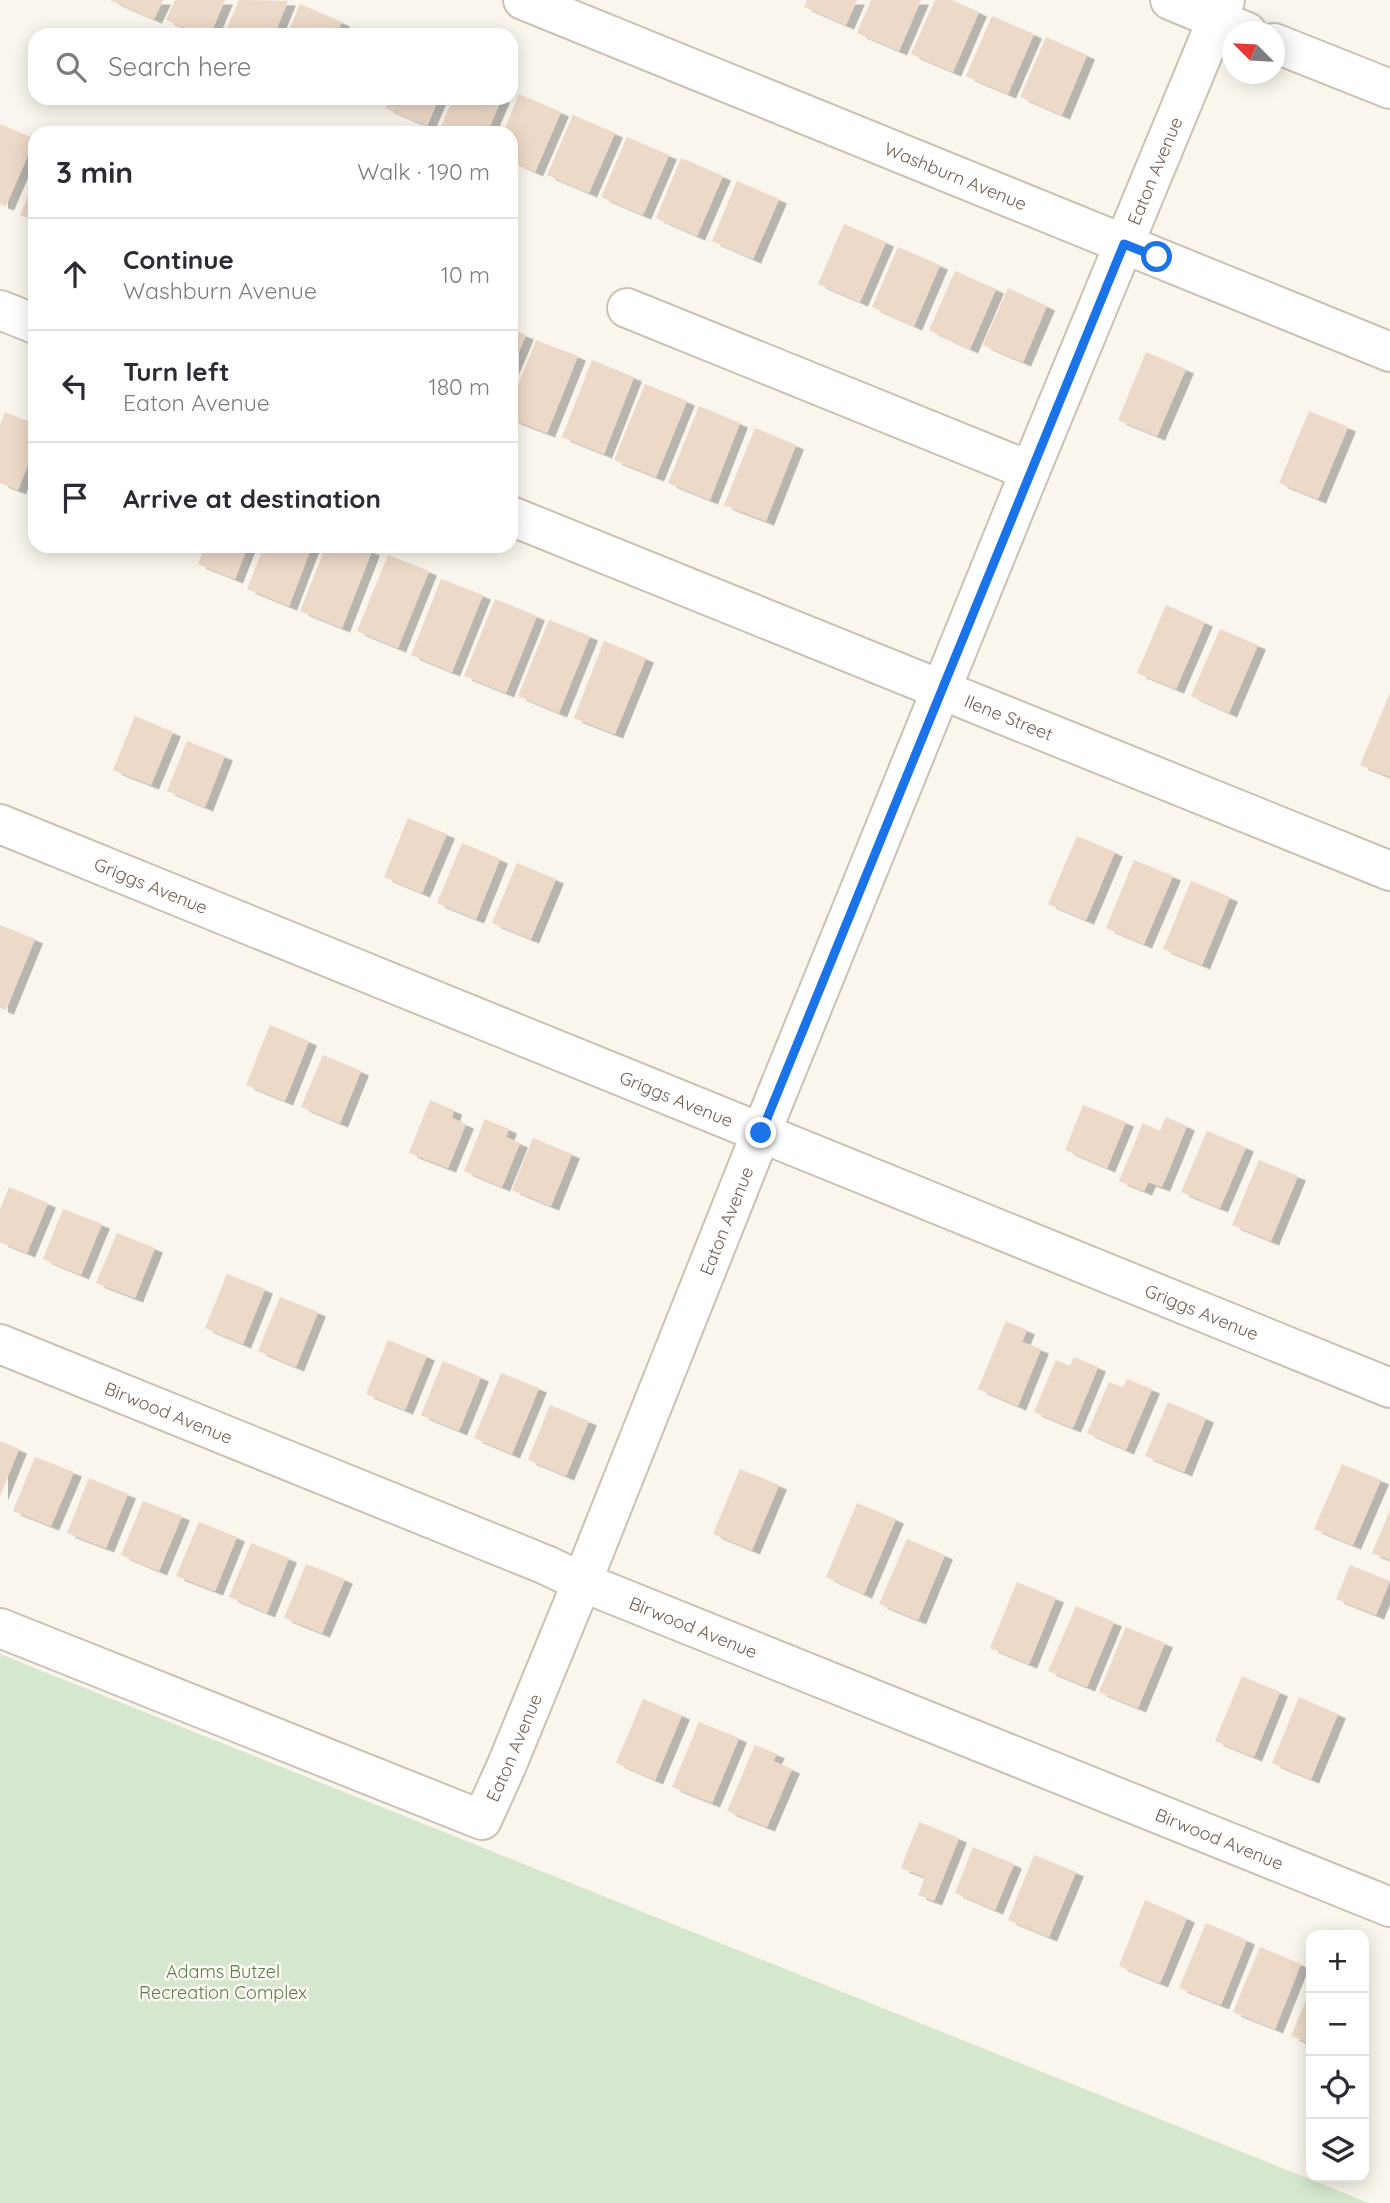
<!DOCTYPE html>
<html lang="en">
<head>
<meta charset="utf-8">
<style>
  body { margin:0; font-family:Quicksand,sans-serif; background:#f7f7f7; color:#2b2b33 }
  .controls { position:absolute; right:21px; bottom:21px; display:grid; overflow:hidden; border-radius:14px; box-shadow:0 4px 18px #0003 }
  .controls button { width:63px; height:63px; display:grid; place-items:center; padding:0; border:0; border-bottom:2px solid #e1e1e2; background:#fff; color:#2b2b33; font:35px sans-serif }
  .compass { position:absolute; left:1222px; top:21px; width:63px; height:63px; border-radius:50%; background:#fff; box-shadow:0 4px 18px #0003; rotate:294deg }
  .stop { position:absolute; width:21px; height:21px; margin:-16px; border:5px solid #1a73e8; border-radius:50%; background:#fff }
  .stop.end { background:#1a73e8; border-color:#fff; box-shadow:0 2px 7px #0008 }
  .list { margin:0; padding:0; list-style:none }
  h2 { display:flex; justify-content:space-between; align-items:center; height:91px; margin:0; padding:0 28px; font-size:30px }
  h2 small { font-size:23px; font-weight:400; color:#7c7c81 }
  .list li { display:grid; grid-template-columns:46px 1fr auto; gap:21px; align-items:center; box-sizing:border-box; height:112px; padding:0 28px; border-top:2px solid #e1e1e2 }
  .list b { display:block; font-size:26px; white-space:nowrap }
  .list p { margin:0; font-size:23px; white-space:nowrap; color:#7c7c81 }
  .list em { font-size:23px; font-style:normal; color:#7c7c81 }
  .icon { flex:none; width:38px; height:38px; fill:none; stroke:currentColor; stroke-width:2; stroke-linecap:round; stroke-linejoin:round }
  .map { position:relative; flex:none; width:1390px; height:2203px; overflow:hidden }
  .search { position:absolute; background:#fff; box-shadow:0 4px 18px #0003; left:28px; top:28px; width:490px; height:77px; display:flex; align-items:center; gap:18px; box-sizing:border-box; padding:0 24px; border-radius:21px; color:#7c7c81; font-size:26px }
  .panel { position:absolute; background:#fff; box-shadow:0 4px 18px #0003; left:28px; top:126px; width:490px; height:427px; border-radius:21px }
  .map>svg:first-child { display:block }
</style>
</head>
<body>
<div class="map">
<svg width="1390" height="2203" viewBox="0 0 1390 2203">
  <defs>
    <filter id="shadow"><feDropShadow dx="8" dy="4.5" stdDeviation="0" flood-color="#0004"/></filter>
  </defs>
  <rect width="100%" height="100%" fill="#fbf6ed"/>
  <path fill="#d5e7cc" d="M0,1654L1369,2203H0Z"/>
  <path fill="#edd9c7" filter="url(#shadow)" d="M110,0H163L154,19Z
    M175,0H225L210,35H200L166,20Z
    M239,0L288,1L274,35H224Z
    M807,0H857L846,25L804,7Z
    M871,0H921L899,51L857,33Z
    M935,0H952L979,12L953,72L911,54Z
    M300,4L342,22L336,35H287Z
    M992,16L1034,34L1008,94L966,76Z
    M356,27L375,35H352Z
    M1046,37L1087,55L1062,115L1020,97Z
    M519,94L561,112L535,172L511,161V133H503Z
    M389,98H439L427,126L385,108Z
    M453,98H502L487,133H444L439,131Z
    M573,115L615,133L589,193L547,175Z
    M0,124L35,139L6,206L0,204Z
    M627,137L669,155L643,215L601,197Z
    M681,158L723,176L697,236L656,218Z
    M35,179V221L20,215Z
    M737,181L779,199L753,259L712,241Z
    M844,224L886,242L860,302L818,284Z
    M898,247L940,265L914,326L872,307Z
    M955,271L996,289L970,349L929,330Z
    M1008,288L1047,306L1023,362L983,345Z
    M511,329L526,335L511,370Z
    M536,340L578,356L547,433L511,419V403Z
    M1146,352L1186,369L1157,436L1118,420Z
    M592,360L634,377L604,454L562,437Z
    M645,384L687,401L656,477L614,460Z
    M699,406L740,423L710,500L668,483Z
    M1309,411L1348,427L1318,499L1279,483Z
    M5,412L35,424V446L18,490L0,483V425Z
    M755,428L796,445L766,521L724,505Z
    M205,546H248L235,579L198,564Z
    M264,546H312L289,606L247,589Z
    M326,546H359L372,551L342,628L300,611Z
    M388,555L429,571L398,648L357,631Z
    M441,579L483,595L452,672L411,655Z
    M495,599L537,616L506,693L464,676Z
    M1166,605L1205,622L1176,689L1137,673Z
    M549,620L590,636L559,713L518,696Z
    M1220,629L1258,645L1229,713L1191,696Z
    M604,641L646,658L615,734L574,718Z
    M1390,693V777L1360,765Z
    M135,716L173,732L151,785L113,770Z
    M187,741L225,756L205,807L167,791Z
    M408,818L447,834L422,893L384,877Z
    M1077,836L1115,852L1086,920L1048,904Z
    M462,843L500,859L476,919L437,903Z
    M1134,860L1173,876L1144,944L1106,928Z
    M517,863L556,879L531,939L492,923Z
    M1191,881L1230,897L1202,965L1163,949Z
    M0,925L35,939L6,1010L0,1008Z
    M270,1025L309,1041L285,1101L246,1085Z
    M323,1055L361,1071L340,1123L301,1107Z
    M430,1100L454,1110L452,1118L466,1124L448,1168L409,1153Z
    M1083,1105L1126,1122L1107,1168L1065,1150Z
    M1166,1117L1187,1126L1162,1187L1148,1182L1144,1191L1119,1181L1143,1123L1160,1131Z
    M485,1119L509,1129L506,1137L520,1143L502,1187L464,1171Z
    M1207,1131L1246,1147L1220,1208L1181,1192Z
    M533,1138L572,1154L551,1206L512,1190Z
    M1259,1160L1298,1176L1271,1241L1232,1225Z
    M9,1187L48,1203L27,1253L0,1242V1209Z
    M63,1209L102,1224L81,1275L43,1259Z
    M117,1233L155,1248L135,1298L96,1283Z
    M227,1274L265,1289L243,1344L205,1328Z
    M280,1297L318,1312L296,1367L258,1351Z
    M1006,1321L1027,1330L1022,1342L1041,1349L1018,1406L978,1389Z
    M388,1340L427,1356L405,1410L366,1394Z
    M1074,1357L1098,1367L1073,1428L1034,1412L1056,1360L1070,1366Z
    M443,1361L481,1377L459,1431L421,1415Z
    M501,1373L539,1388L512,1454L474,1438Z
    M1127,1379L1152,1389L1126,1450L1087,1433L1109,1382L1123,1387Z
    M1168,1402L1206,1418L1184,1472L1145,1456Z
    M550,1405L589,1421L566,1476L528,1460Z
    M0,1441L19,1449L0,1496Z
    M35,1457L74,1472L51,1526L13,1511Z
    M1342,1464L1381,1480L1353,1545L1314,1529Z
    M740,1469L779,1485L752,1550L713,1534Z
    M89,1478L128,1494L106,1548L67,1533Z
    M143,1501L182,1516L159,1571L121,1555Z
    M857,1503L896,1519L864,1594L826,1577Z
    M1390,1510V1560L1372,1553Z
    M199,1522L237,1537L215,1591L176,1576Z
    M907,1539L945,1555L918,1620L879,1604Z
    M251,1543L289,1558L267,1613L229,1597Z
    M306,1564L345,1579L322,1633L284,1618Z
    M1350,1565L1390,1581L1376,1615L1336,1599Z
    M1017,1582L1056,1598L1029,1664L990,1648Z
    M1076,1606L1114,1622L1087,1687L1048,1671Z
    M1126,1627L1165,1643L1138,1708L1099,1692Z
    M1242,1676L1280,1692L1254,1757L1215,1741Z
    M1299,1697L1338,1714L1311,1779L1272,1763Z
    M643,1699L682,1715L655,1780L616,1763Z
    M699,1722L739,1738L712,1803L672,1787Z
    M755,1745L777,1754L773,1761L792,1769L767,1827L727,1811Z
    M919,1822L959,1838L934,1901L918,1895L925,1877L901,1868Z
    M973,1847L1014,1864L995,1910L955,1893Z
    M1034,1855L1076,1872L1049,1937L1008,1920Z
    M1145,1900L1187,1918L1160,1983L1119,1966Z
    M1206,1923L1247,1940L1221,2005L1179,1988Z
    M1260,1947L1301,1964L1275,2029L1233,2012Z
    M1311,1987V2044L1291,2036Z"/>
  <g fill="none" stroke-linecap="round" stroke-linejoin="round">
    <defs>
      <g id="minor">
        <path id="s1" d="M523,0L1390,352"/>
        <path d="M1170,0L1247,32"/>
        <path d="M1274,43L1390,89"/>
        <path d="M627,308L1030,471"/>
        <path d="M0,310L35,324"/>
        <path id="s2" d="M511,516L1390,871"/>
        <path id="s3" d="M0,824L1390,1388"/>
        <path id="s4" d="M0,1344L546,1565L582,1582L1390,1907"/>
        <path id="s5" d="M0,1628L482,1820L506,1767L582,1582L761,1133L1030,471L1225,0"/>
      </g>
    </defs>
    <use href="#minor" stroke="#ccc0b3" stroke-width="42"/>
    <use href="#minor" stroke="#fff" stroke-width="38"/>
  </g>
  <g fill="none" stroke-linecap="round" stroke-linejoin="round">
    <path stroke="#1a73e8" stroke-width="9" d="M761,1133L1124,244L1157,257"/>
  </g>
  <g text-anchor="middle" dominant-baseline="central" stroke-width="5" stroke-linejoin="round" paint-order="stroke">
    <g font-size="18" fill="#746152" stroke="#fdfaf3">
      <text stroke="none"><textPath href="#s5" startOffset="2300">Eaton Avenue</textPath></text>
      <text stroke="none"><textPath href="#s1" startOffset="467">Washburn Avenue</textPath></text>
      <text stroke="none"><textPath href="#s2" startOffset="537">Ilene Street</textPath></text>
      <text stroke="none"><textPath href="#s3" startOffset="163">Griggs Avenue</textPath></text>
      <text stroke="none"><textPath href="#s3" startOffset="730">Griggs Avenue</textPath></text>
      <text stroke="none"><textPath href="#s5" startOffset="1166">Eaton Avenue</textPath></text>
      <text stroke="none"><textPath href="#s3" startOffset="1297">Griggs Avenue</textPath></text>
      <text stroke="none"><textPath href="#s4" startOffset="182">Birwood Avenue</textPath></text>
      <text stroke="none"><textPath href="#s4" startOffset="749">Birwood Avenue</textPath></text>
      <text stroke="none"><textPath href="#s5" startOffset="598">Eaton Avenue</textPath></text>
      <text stroke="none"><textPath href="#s4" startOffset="1316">Birwood Avenue</textPath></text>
    </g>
    <g font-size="18" fill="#587d4e" stroke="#fdfaf3">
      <text x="223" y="1971">Adams Butzel<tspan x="223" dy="21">Recreation Complex</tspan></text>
    </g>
  </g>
</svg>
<div class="controls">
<button>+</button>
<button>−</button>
<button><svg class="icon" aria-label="locate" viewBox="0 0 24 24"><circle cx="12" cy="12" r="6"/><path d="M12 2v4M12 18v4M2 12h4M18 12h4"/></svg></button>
<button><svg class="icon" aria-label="layers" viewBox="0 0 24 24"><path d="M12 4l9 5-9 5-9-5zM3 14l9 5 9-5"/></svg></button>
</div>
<svg class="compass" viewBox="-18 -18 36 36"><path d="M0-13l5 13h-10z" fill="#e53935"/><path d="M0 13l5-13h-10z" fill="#7c7c81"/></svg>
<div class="stop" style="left:1157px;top:257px"></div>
<div class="stop end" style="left:761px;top:1133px"></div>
<div class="search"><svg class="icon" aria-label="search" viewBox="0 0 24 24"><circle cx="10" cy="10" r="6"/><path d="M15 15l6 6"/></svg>Search here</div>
<section class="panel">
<h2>3 min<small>Walk · 190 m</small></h2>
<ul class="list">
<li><svg class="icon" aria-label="ahead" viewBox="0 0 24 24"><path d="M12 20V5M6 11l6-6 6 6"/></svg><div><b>Continue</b><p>Washburn Avenue</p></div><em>10 m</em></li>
<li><svg class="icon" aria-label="left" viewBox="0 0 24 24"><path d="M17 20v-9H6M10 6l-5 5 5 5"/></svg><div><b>Turn left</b><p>Eaton Avenue</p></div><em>180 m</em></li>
<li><svg class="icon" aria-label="arrive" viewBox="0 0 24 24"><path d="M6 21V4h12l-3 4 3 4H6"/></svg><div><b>Arrive at destination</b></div></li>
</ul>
</section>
</div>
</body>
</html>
